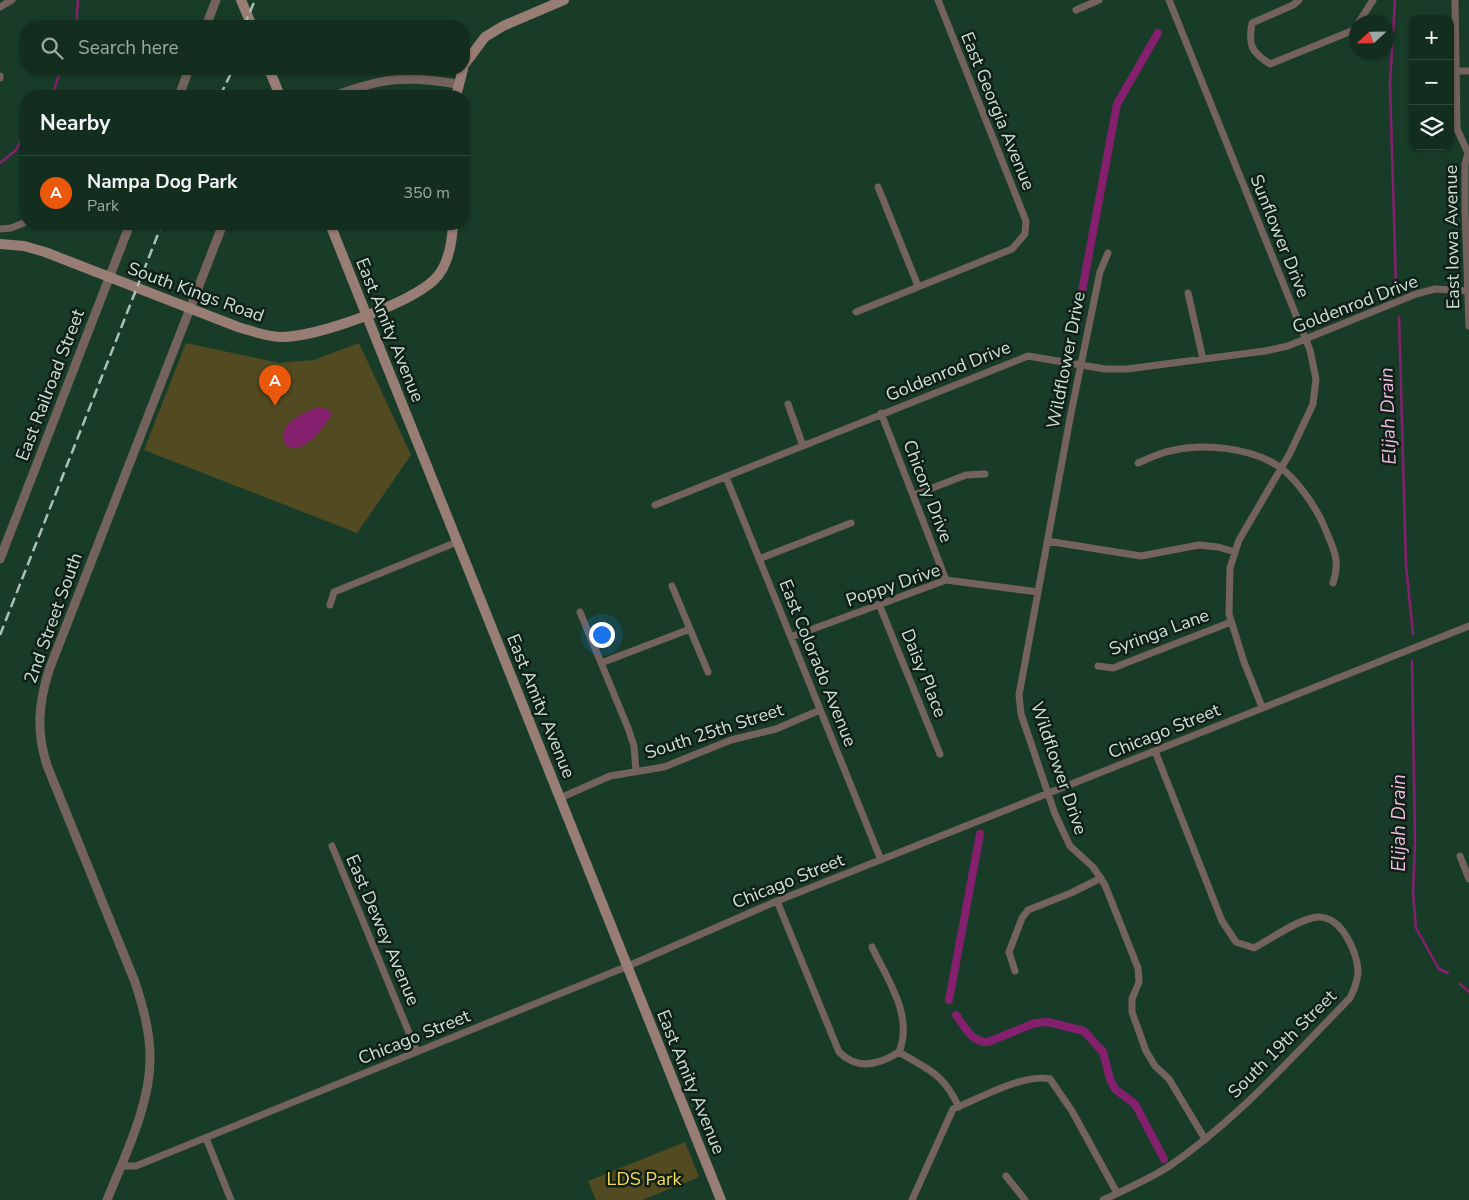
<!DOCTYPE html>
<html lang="en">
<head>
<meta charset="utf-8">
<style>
  body { margin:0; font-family:"Nunito Sans",sans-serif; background:#20392c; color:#f1f3f6 }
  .controls { position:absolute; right:15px; top:15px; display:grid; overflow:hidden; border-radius:10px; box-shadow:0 1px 4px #0004 }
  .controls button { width:45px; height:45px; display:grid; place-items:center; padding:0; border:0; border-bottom:1px solid #32493d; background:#132d1f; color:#f1f3f6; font:25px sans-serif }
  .compass { position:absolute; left:1349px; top:15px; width:45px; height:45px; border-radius:50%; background:#132d1f; box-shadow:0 1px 4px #0004; rotate:248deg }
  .you { position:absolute; left:601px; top:634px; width:18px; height:18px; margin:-12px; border:4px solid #fff; border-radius:50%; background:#1a73e8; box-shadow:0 0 0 8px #1a73e833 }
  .badge { display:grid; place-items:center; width:32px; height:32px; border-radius:50%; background:#ea580c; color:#fff; font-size:16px; font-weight:700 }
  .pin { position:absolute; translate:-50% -41px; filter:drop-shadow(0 1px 2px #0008) }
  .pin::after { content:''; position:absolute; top:26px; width:18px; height:15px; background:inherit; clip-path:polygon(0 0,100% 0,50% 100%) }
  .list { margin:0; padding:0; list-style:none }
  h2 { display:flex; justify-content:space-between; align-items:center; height:65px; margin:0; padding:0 20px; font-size:21px }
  h2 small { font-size:16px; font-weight:400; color:#9da8a4 }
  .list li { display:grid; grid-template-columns:32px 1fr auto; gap:15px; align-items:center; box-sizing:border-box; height:75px; padding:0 20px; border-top:1px solid #32493d }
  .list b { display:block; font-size:19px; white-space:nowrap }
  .list p { margin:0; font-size:16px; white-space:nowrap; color:#9da8a4 }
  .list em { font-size:16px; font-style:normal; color:#9da8a4 }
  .icon { flex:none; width:28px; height:28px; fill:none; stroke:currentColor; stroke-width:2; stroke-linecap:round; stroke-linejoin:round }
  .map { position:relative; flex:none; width:1469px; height:1200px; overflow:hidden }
  .search { position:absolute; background:#132d1f; box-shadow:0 1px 4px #0004; left:20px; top:20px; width:450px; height:55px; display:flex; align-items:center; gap:12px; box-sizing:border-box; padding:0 18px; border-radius:20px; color:#9da8a4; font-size:19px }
  .panel { position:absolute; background:#132d1f; box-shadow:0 1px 4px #0004; left:20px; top:90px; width:450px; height:140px; border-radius:20px }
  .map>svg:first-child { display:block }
</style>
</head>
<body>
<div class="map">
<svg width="1469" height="1200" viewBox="0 0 1469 1200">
  <rect width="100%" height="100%" fill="#193c29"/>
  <path fill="#524a21" d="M186,343L279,363L314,360L359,343L411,455L357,533L144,450Z
    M685,1142L699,1177L642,1200H596L588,1181Z"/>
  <path fill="#84206e" d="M318,407L330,410L331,416C321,430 307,451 288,448C272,427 301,413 318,407Z"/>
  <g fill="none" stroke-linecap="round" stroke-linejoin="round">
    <path stroke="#84206e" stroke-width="2.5" d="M1395,0L1390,84L1396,286
      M76,26L78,0
      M52,96L61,69
      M0,163L15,151L26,133
      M1399,317L1406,566L1413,634
      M1412,661L1415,840L1413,893L1416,928L1439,969L1448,973
      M1460,984L1469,992"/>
    <path stroke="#84206e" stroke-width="8" d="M1082,291L1117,104L1158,33
      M949,1000L980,834
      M956,1015C965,1027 972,1043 988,1042L1035,1023L1048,1022L1084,1031L1103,1052L1110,1079L1115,1089L1135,1104L1164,1159"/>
    <path stroke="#74635d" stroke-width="7" d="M1169,0L1310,350L1316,379L1313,404L1290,453L1239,540L1230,568L1229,614L1244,662L1262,707
      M1299,0L1293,5L1252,23C1248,45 1251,52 1270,64L1354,30L1356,27
      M1455,0L1457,129L1468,153L1465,164V209L1469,326
      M0,7L12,0
      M1076,10L1099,0
      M1359,22L1373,0
      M1456,71H1469
      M0,76V78
      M878,187L918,286
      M0,229L11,228L26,222
      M1108,253L1100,272L1071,413L1019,695L1021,714L1055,814L1070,846L1093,867L1105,885L1138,968L1139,982L1132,999V1012L1146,1051L1155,1066L1169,1079L1205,1139
      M1188,293L1203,359
      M856,312L1012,249L1025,234L1026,221L938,0
      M788,404L803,446
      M881,413L946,580
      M1138,463C1148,459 1159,453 1170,451C1203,443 1252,447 1281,468C1297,480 1316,507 1324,526C1333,548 1341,560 1333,583
      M726,477L881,860
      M914,495L966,475L985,474
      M655,505L1028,356L1105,369H1127L1265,351L1288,346L1416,294L1435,289L1467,291
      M1047,541L1141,556L1199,545L1218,547L1235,552
      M759,559L851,523
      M672,586L708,672
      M879,604L940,754
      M330,605L334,592L457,542
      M580,612L628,728L634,746L636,771
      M791,637L946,580L1038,592
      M601,663L690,629
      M1098,666L1113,668L1231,622
      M560,798L610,776L664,767L731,740L776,729L820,710
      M332,846L417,1052
      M1460,856L1469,879
      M777,901L839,1052C857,1070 879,1065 899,1052
      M872,947C887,979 914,1016 899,1052
      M1015,971L1009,952L1022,918L1028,910L1071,893L1101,878
      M899,1052C930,1071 942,1072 959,1107
      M206,1138L231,1200
      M121,1166H136L628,966L777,901L1469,626
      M1006,1176L1025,1200
      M912,1200L953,1109C978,1099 1024,1073 1050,1079L1072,1111L1117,1193
      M1103,1200C1125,1190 1147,1180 1168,1167C1236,1121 1292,1057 1350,998C1354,990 1357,982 1358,973C1358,951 1339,910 1312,918C1292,923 1273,938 1254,948L1236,942L1222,921L1155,751"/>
    <path stroke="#74635d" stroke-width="9" d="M206,26L216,0
      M179,96L189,69
      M334,96C381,78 407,75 457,84
      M0,559L130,224
      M107,1200C124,1158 151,1103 150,1057C150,1031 143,1007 135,982L48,768C36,734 38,705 49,670L223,224"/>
    <path stroke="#987d74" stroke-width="10" d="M241,0L252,26
      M464,65L485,37L503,26L564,0
      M269,69L280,96
      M456,96L463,69
      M330,224L721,1200
      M0,244L24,246L45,252L238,327C252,331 267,337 282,337C317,337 408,304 434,280C448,267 452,243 453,224"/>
    <path stroke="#aac1b4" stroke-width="2.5" stroke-dasharray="10 5" stroke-linecap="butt" d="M244,26L255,0
      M220,96L233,69
      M0,635L162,224"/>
  </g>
  <g text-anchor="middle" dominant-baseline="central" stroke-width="5" stroke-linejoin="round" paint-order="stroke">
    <g font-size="18" fill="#cce0d4" stroke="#101f17">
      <text transform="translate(998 111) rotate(68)">East Georgia Avenue</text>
      <text transform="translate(1280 236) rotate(68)">Sunflower Drive</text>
      <text transform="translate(1452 237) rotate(-91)">East Iowa Avenue</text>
      <text transform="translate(196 292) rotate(20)">South Kings Road</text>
      <text transform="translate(1355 304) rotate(-21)">Goldenrod Drive</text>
      <text transform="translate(390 330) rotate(68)">East Amity Avenue</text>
      <text transform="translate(1066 360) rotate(-79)">Wildflower Drive</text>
      <text transform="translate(948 371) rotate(-22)">Goldenrod Drive</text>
      <text transform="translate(50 385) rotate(-69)">East Railroad Street</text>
      <text transform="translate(928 491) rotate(69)">Chicory Drive</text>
      <text transform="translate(893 585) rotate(-19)">Poppy Drive</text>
      <text transform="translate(53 618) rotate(-70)">2nd Street South</text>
      <text transform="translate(1159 632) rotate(-20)">Syringa Lane</text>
      <text transform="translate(818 663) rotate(68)">East Colorado Avenue</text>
      <text transform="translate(924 673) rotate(68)">Daisy Place</text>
      <text transform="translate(541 706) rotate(68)">East Amity Avenue</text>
      <text transform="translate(714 731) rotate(-18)">South 25th Street</text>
      <text transform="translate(1164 731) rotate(-22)">Chicago Street</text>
      <text transform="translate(1059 768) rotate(71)">Wildflower Drive</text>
      <text transform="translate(788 881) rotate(-22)">Chicago Street</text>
      <text transform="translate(383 930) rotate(67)">East Dewey Avenue</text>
      <text transform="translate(414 1037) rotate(-22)">Chicago Street</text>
      <text transform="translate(1282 1044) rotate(-45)">South 19th Street</text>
      <text transform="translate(691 1082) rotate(68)">East Amity Avenue</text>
    </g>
    <g font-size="18" fill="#f5db56" stroke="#101f17">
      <text x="644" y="1179">LDS Park</text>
    </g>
    <g font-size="19" font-style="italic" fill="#f1bce0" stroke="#101f17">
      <text transform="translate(1388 416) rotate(-92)">Elijah Drain</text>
      <text transform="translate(1399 823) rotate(-90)">Elijah Drain</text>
    </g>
  </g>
</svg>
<div class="controls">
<button>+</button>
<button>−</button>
<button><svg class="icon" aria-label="layers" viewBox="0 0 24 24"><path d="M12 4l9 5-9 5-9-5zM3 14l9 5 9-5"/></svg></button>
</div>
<svg class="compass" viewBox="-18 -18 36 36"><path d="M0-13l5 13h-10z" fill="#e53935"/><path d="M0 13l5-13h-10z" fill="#9da8a4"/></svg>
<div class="you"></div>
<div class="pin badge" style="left:275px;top:406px">A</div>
<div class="search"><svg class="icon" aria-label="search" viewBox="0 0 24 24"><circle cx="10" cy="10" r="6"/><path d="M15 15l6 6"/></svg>Search here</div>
<section class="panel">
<h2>Nearby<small></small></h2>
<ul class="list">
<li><span class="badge">A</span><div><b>Nampa Dog Park</b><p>Park</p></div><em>350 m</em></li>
</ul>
</section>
</div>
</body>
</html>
